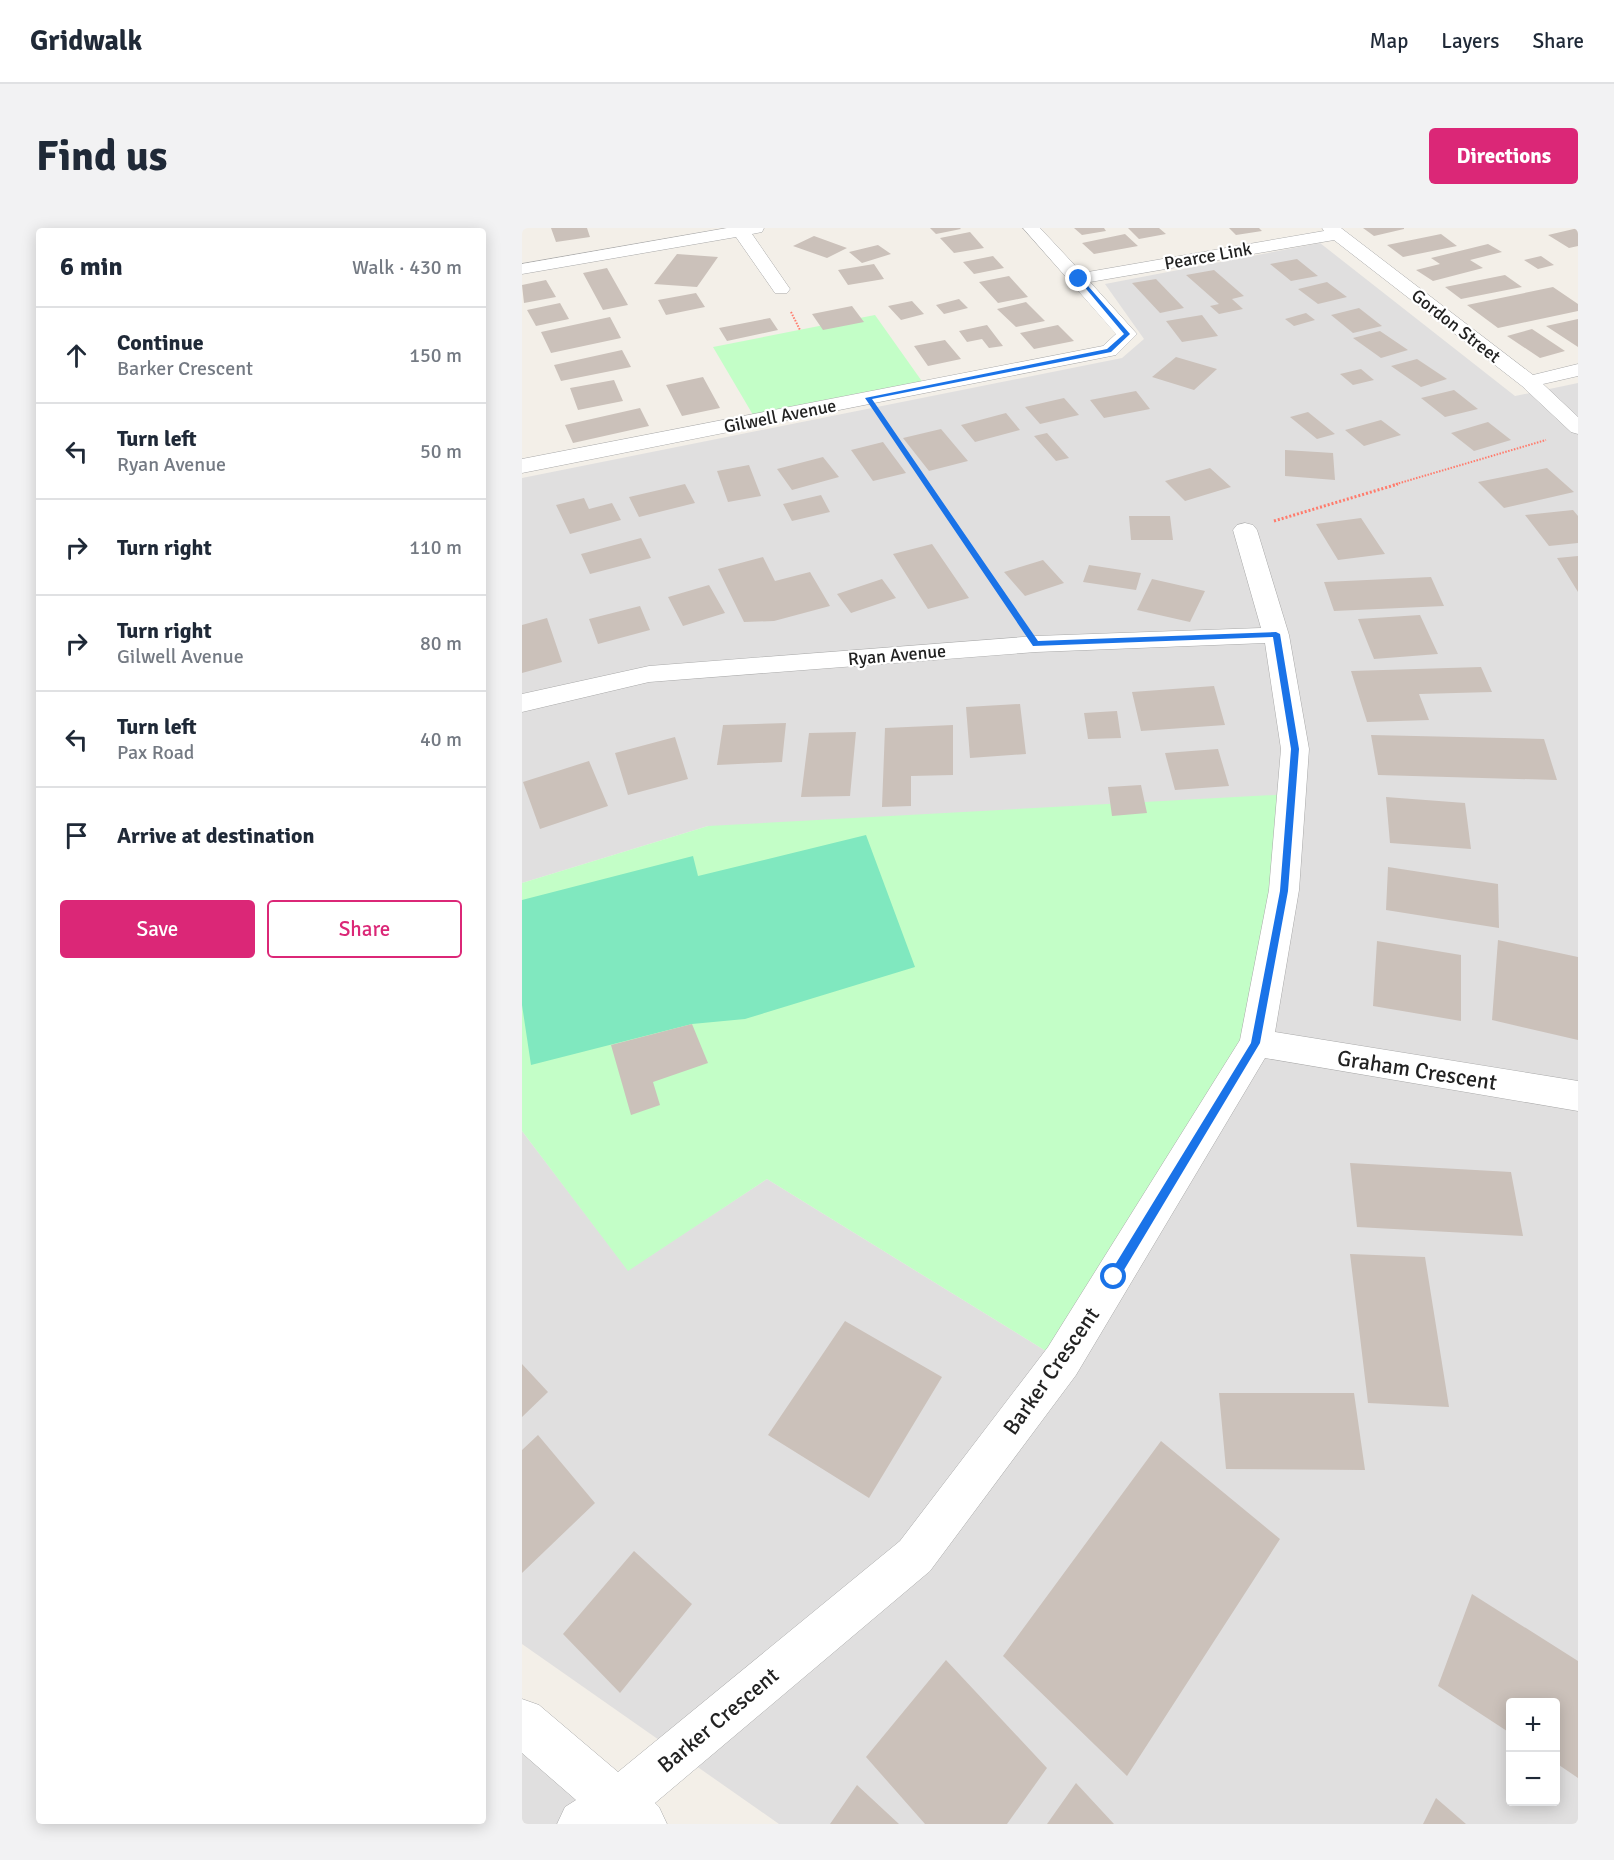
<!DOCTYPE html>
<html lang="en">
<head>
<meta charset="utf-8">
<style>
  body { margin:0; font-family:Signika,sans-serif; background:#f2f2f3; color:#1f2937 }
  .controls { position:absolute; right:18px; bottom:18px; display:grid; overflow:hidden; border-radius:6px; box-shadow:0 3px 15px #0003 }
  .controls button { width:54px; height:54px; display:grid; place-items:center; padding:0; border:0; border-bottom:2px solid #e0e1e3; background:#fff; color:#1f2937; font:30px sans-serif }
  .stop { position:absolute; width:18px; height:18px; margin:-14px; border:4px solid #1a73e8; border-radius:50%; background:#fff }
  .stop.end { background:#1a73e8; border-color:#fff; box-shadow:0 2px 6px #0008 }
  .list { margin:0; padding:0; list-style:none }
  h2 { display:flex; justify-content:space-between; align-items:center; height:78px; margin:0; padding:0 24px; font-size:26px }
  h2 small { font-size:20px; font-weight:400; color:#747a83 }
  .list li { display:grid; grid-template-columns:39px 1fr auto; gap:18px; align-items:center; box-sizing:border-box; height:96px; padding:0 24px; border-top:2px solid #e0e1e3 }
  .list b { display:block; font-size:22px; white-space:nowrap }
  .list p { margin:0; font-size:20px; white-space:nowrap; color:#747a83 }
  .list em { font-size:20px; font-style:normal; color:#747a83 }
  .actions { display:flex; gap:12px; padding:18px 24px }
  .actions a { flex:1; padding:14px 0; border:2px solid #db2777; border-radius:6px; text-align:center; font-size:21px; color:#db2777 }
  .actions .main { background:#db2777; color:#fff }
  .icon { flex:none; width:33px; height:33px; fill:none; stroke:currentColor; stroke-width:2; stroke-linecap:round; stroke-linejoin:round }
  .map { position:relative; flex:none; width:1056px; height:1596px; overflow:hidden; border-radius:6px }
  header { display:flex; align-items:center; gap:36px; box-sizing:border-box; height:84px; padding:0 30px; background:#fff; border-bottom:2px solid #e0e1e3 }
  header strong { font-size:28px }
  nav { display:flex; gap:33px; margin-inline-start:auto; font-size:21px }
  .intro { display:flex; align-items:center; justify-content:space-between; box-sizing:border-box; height:144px; padding:0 36px }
  h1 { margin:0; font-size:42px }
  .button { padding:15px 27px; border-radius:6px; background:#db2777; color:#fff; font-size:21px; font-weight:700 }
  main { display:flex; gap:36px; padding:0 36px }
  aside { flex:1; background:#fff; border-radius:6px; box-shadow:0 3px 15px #0003 }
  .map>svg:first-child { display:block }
</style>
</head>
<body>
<header>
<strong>Gridwalk</strong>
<nav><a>Map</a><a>Layers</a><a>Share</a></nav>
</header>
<div class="intro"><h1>Find us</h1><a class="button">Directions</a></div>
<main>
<aside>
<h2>6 min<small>Walk · 430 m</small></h2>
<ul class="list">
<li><svg class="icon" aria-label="ahead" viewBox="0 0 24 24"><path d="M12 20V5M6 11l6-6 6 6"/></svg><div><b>Continue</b><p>Barker Crescent</p></div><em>150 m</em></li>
<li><svg class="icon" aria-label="left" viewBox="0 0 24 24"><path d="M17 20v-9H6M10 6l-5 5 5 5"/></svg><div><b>Turn left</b><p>Ryan Avenue</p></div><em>50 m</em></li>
<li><svg class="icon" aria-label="right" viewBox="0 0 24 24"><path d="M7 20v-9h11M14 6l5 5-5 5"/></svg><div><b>Turn right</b></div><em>110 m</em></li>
<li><svg class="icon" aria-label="right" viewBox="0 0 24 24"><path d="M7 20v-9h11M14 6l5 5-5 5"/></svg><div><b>Turn right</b><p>Gilwell Avenue</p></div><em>80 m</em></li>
<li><svg class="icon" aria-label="left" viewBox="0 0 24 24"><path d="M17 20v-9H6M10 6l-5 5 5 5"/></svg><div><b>Turn left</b><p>Pax Road</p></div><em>40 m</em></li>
<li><svg class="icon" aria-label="arrive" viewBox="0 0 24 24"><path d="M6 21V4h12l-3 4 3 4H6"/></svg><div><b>Arrive at destination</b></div></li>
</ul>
<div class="actions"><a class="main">Save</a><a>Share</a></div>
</aside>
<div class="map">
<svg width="1056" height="1596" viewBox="0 0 1056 1596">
  <rect width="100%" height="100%" fill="#f3efe8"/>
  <path fill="#e0dfdf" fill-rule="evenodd" d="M798,15L993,168L1056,155V1596H257L0,1416V903L106,1042L245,951L540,1133L186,598L0,655V250L600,130L622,111L583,56ZM988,1474H1034V1574H988Z
    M0,1494L120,1596H0Z"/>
  <path fill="#c3fec7" d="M353,87L404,159L234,192L191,119Z
    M769,566L734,815L540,1133L245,951L106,1043L0,903V655L186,598Z"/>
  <path fill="#80e8bf" d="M344,607L393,739L223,791L170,796L9,837L0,777V672L171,628L176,648Z"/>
  <path fill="#cbc1ba" d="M29,0H65L68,9L34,14Z
    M408,0H438L439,1L414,6Z
    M552,0H582L584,3L560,7Z
    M606,0H637L644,6L617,11Z
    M707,0H737L740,3L714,7Z
    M841,0H882V1L852,8Z
    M1056,0V18L1047,20L1026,7Z
    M448,4L462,20L432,25L418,10Z
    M603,6L616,18L572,26L560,15Z
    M919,6L935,18L881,29L865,17Z
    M292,8L325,20L305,30L271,18Z
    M966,16L980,24L948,32L961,40L911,53L894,42L918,36L909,30Z
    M356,17L369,26L340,35L327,24Z
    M155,26L196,29L175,59L132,56Z
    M471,28L482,40L452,46L441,34Z
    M1019,28L1032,37L1016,41L1002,32Z
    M775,31L796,48L769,53L748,36Z
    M352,36L362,51L326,57L316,42Z
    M85,40L106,77L81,82L61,45Z
    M692,42L722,68L710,71L721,81L697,86L688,78L697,76L664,47Z
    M983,47L1000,59L939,71L923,59Z
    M487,48L506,69L476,75L457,54Z
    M634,51L662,80L638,85L610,55Z
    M24,52L34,69L2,75L0,57Z
    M805,54L825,69L796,76L776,61Z
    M1031,59L1056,76V83L976,100L945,77Z
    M174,65L183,79L144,87L136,72Z
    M437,71L446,80L422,86L414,77Z
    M390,73L402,86L379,92L366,78Z
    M504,74L523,93L494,99L475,81Z
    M38,75L47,91L14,98L5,82Z
    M330,78L342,94L301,102L290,86Z
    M837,80L860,98L831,105L809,87Z
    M784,85L793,92L772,98L763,91Z
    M680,87L696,108L660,114L644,93Z
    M88,89L99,110L29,125L19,104Z
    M248,90L256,102L205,113L197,100Z
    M1056,91V119L1024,98Z
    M465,97L481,118L467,120L460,111L445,114L437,103Z
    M536,97L552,113L512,121L498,105Z
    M1010,101L1043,123L1018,130L985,108Z
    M858,103L886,122L859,130L831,110Z
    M423,112L439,131L406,138L392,118Z
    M100,122L109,139L39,153L32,137Z
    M654,129L695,141L672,162L630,149Z
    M895,131L925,151L899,159L869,138Z
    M839,141L852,152L831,157L818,146Z
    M181,149L198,180L160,188L144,157Z
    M92,152L101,173L56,182L48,160Z
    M932,162L956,181L923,189L899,170Z
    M614,163L628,181L582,190L568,172Z
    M542,170L557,187L518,196L503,179Z
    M118,180L127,198L51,215L43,197Z
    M786,184L813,206L795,211L768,189Z
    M484,185L498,202L453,214L439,197Z
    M859,192L879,207L842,218L823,202Z
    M966,194L989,212L952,223L929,205Z
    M419,201L446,233L407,243L381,210Z
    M525,205L547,230L534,233L512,208Z
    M361,214L384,245L351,253L329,222Z
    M763,222L811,225L813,252L763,248Z
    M301,229L317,249L270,262L255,241Z
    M227,237L239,268L206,274L195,243Z
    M688,240L709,259L663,273L643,253Z
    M1025,240L1052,264L982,280L956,254Z
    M163,256L173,275L117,289L107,269Z
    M299,267L308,284L270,293L261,276Z
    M62,270L67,281L90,275L99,292L48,306L34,277Z
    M1051,282L1056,288V315L1027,318L1003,287Z
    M607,288H648L651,312H609Z
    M839,290L863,326L816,332L794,296Z
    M119,310L129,330L68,346L59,326Z
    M410,316L447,370L406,381L371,326Z
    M1056,328V364L1035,330Z
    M241,329L253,353L288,344L308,378L252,393L222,394L196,341Z
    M521,332L542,355L503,368L482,344Z
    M567,337L619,345L614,362L561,354Z
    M909,349L922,378L812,383L802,354Z
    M360,351L374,370L329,385L315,366Z
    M630,351L683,363L668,394L615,382Z
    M187,357L203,385L161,398L146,369Z
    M118,378L128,402L76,416L67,391Z
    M898,387L916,426L852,431L836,391Z
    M25,390L40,434L0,445V397Z
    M959,439L970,464L897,466L907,492L845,494L829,443Z
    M692,458L703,497L619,503L610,464Z
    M498,476L504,526L448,530L444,479Z
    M595,483L599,510L566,511L562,485Z
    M264,495L260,534L195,537L201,497Z
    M431,497V547L389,548V578L360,579L363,500Z
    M334,504L328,568L279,569L287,505Z
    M849,507L1022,511L1035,552L856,547Z
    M153,509L166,551L106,567L93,525Z
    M696,521L707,558L653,562L643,525Z
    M67,533L86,578L18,601L1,554Z
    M619,557L625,585L590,588L586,559Z
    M864,569L943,575L949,621L868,615Z
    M866,639L976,656L977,700L864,682Z
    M976,712L1056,729V812L970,792Z
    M855,713L939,727V793L851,778Z
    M170,796L186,835L131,854L138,877L109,887L89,817Z
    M828,935L989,944L1001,1008L835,999Z
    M828,1026L903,1029L927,1179L846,1175Z
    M323,1093L420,1149L347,1270L246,1207Z
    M0,1136L26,1164L0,1189Z
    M697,1165H832L843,1242L704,1241Z
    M16,1207L73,1275L0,1345V1222Z
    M639,1213L758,1311L605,1548L481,1428Z
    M112,1323L170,1376L98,1465L41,1406Z
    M950,1366L1056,1433V1550L1034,1535V1474H988V1505L916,1458Z
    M424,1432L525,1540L485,1596H403L344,1529Z
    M554,1555L592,1596H525Z
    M335,1557L377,1596H308Z
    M914,1570L944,1596H901Z"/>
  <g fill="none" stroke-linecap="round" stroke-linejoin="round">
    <defs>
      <path id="minor" d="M205,0H242L240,4L230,6L268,61L265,65H253L214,9L0,46V36Z
        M501,0H518L560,45L802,3L800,0H819L1011,147L1056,136V148L1021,156L1056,189V206L1049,204L1000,158L812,12L568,54L615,106L594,127L0,245V231L581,118L594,106Z
        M723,295L731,297L735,302L767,407L787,521L777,662L753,804L1056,853V883L743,830L554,1147L408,1343L133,1575L137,1579L145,1596H35L43,1579L54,1572L0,1525V1471L17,1477L96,1544L378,1313L526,1119L718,812L747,662L759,521L743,415L514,424L127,454L0,484V466L127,438L514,408L739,400L711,302L715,297Z"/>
    </defs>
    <use href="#minor" stroke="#a9a9a9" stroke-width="1"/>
    <path stroke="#ff7b6c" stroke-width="2" stroke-dasharray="1.5 1.5" stroke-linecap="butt" d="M269,84L278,102
      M362,194L406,257
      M871,257L1024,212"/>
    <path stroke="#ff7b6c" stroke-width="3" stroke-dasharray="2 2" stroke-linecap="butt" d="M404,256L495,388
      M752,293L876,256"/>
    <use href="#minor" fill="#fff" fill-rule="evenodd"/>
  </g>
  <path fill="#1a73e8" d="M555,50H559L608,106L589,124L350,171L516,413L754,404L758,406L777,521L766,663L738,815L596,1052L592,1054L586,1049L588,1045L729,815L758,663L769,521L751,409L511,418L343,170L585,121L602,106Z"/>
  <g text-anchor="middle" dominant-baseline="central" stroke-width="4.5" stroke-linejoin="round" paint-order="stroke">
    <g font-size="18" fill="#222" stroke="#fff">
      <text transform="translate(686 28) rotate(-10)">Pearce Link</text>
      <text transform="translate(934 98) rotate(38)">Gordon Street</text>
      <text transform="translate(258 188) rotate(-11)">Gilwell Avenue</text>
      <text transform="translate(375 427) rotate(-5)">Ryan Avenue</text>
    </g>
    <g font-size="22" fill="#222" stroke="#fff">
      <text transform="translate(895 842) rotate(9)">Graham Crescent</text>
      <text transform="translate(529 1143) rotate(-55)">Barker Crescent</text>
      <text transform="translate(196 1492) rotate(-40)">Barker Crescent</text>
    </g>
  </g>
</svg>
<div class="controls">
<button>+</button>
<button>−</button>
</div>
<div class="stop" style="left:592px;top:1049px"></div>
<div class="stop end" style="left:557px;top:51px"></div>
</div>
</main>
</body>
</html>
